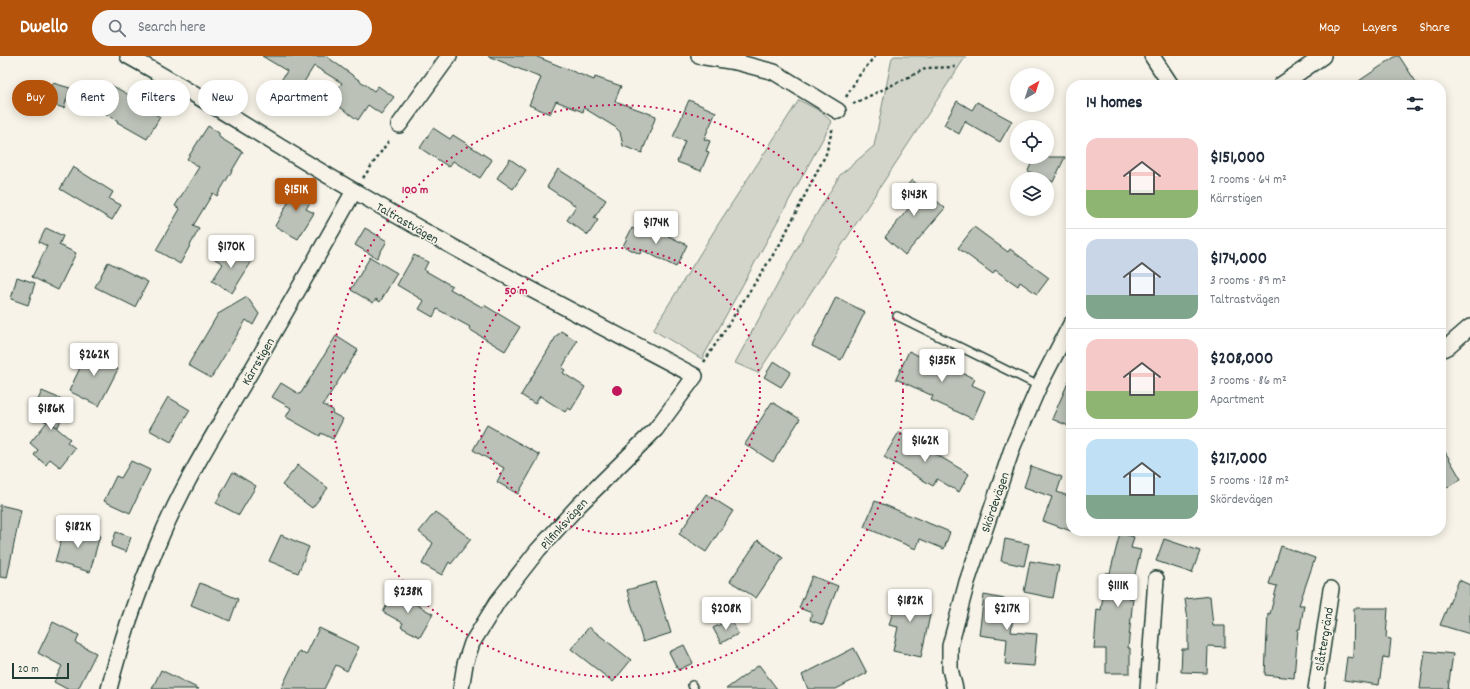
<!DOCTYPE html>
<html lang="en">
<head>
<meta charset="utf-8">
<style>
  body { margin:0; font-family:Dekko,sans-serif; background:#f6f6f7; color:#1f2937; height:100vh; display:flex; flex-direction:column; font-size:15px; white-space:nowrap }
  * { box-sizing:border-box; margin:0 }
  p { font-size:13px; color:#747a83 }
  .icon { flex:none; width:22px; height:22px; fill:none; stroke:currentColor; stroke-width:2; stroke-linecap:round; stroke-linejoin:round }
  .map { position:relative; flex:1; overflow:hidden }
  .details { position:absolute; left:1066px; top:24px; width:380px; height:456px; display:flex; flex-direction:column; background:#fff; border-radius:16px; box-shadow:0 2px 10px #0003 }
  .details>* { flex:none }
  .top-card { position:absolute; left:12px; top:24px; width:380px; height:36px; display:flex; gap:8px }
  .needle { width:26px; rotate:39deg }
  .fabs { position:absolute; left:1010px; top:12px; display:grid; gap:8px }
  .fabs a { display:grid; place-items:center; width:44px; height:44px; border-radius:50%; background:#fff; box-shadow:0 2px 10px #0003; font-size:20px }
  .scale { position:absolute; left:12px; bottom:10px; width:57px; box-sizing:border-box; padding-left:4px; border:2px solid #1f3d34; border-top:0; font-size:11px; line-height:14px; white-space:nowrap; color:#1f3d34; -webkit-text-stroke:3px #f7f3e8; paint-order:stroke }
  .price { position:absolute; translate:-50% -34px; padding:0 9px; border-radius:4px; background:#fff; color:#222; font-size:13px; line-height:26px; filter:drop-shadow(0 1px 2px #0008) }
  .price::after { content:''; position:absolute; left:50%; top:24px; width:12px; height:9px; margin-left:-6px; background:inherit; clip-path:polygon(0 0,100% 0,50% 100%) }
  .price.selected { background:#b45309; color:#fff }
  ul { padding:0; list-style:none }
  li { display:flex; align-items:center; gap:12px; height:100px; padding:0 20px }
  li+li { border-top:1px solid #e0e1e3 }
  li span { display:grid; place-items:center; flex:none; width:112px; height:80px; border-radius:12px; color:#555 }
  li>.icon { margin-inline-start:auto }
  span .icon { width:48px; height:48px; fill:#fffc; stroke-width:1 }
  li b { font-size:17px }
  h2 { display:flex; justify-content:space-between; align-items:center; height:48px; padding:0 20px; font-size:17px }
  .tag { padding:0 14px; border-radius:18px; background:#fff; box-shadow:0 2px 10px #0003; font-size:14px; line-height:36px }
  .tag.selected { background:#b45309; color:#fff }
  header { display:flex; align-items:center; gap:24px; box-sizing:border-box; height:56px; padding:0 20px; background:#b45309; color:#fff }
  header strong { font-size:19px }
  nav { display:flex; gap:22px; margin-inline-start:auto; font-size:14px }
  .search { width:280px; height:36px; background:#f6f6f7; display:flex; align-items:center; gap:10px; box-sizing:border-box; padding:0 14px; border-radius:22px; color:#747a83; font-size:15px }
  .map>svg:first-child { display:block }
</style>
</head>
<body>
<header>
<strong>Dwello</strong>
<div class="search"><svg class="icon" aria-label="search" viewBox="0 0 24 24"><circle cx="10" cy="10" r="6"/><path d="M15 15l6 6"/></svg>Search here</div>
<nav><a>Map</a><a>Layers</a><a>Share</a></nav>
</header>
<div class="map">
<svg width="1470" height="633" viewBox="0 0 1470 633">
  <rect width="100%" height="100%" fill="#f7f3e8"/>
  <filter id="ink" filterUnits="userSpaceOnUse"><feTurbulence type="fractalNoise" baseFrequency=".025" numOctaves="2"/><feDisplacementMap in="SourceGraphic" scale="8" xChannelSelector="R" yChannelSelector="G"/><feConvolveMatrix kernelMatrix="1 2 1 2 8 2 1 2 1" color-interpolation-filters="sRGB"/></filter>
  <g filter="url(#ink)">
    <!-- green -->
    <g fill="#d3d5ca" stroke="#79897f">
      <path d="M894,0h72l-208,317 -23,-10 72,-133 33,-55 34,-29 18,-88z"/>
      <path d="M799,44l21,11 12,11 -130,237 -49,-29 66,-107z"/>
    </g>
    <!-- building -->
    <g fill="#bbc1b6" stroke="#1f3d34">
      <path d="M262,0h64l48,35 4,-5 16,11 -13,17 -13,-9 -10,15 -28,-20 12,-17 -28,-17 -30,48 -17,-11 20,-32z"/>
      <path d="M488,0h47l59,24 1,-3 26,9 -6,15 41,15 -14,37 -19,-7 -3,-14 -5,-5 -31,-19 -1,4 -27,-11 -6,13 -21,-9 12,-27z"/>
      <path d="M1396,0h3l19,29h-65z"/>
      <path d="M53,27l17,5 -6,20 -17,-5z"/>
      <path d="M111,29l27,15 -2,3 24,14 -13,22 -30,-17 1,-1 -20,-12z"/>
      <path d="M689,44l27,12 -12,27 6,2 -4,10 3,1 -8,19 -24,-9 8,-21 -12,-4z"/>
      <path d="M957,45l15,9 5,-8 35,19 -12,21 -35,-20 1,-2 -7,14 -15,-9z"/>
      <path d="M208,70l11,7v4l24,15 -26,44 -4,-3 -20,33 6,3 -19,35 -24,-14 24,-41 -5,-3 24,-39 -12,-8z"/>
      <path d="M433,72l17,11 3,-4 39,25 -12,18 -27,-17 -4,6 -29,-19z"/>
      <path d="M1034,101h31l-12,25 -25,-11z"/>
      <path d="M510,103l16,11 -13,19 -16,-11z"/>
      <path d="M73,111l40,25 -4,7 12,6 -9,15 -52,-31z"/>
      <path d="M558,113l48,31 -12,18 4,2 -10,15 -21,-15 9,-14 -29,-19z"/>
      <path d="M912,124l33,28 -40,47 -20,-18 24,-29 -12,-11z"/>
      <path d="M292,127l22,13 -8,13 8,4 -16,26 -23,-13 14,-25 -6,-3z"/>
      <path d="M650,171l37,18 -11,22 -34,-17 -2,4 -17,-8 9,-18 14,7z"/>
      <path d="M974,171l34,25 2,-3 39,29 -12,16 -17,-12 -2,4 -23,-16 -2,4 -35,-26z"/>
      <path d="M46,172l17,8 -4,9 17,8 -18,37 -26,-13 15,-31 -8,-4z"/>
      <path d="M365,172l22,13 -10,17 -22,-13z"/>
      <path d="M224,189l28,16 -20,32 -20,-12 11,-17 -8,-5z"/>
      <path d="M414,199l14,7 -4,8 28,16 -2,3 32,18 2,-2 36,22 -15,24 -36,-22 1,-2 -33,-18 -4,8 -14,-8 5,-8 -27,-16z"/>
      <path d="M370,201l27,16 -17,29 -4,-3 -3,4 -22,-13z"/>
      <path d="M108,206l40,20 -13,25 -40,-20z"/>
      <path d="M17,221l18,6 -7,22 -17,-6z"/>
      <path d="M247,241l12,17 -6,11 -7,-5 -35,58 -23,-13 30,-51z"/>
      <path d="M836,241l29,15 -24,48 -29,-14z"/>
      <path d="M561,275l16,10 -15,27 3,2 -2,3 22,14 -14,23 -3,-2 -3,4 -25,-16 -5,8 -14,-9 36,-60h1z"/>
      <path d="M336,280l22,14 -35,55 10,5 -1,3 11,6 -10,20 -12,-6 -1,3 -34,-19 5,-9 -19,-11 9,-14 18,11 2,-1z"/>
      <path d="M90,291l26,13 -3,6 5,3 -19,37 -30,-15z"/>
      <path d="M909,295l12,6 3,-6 15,6 -2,4 38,18 -3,6 13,6 -12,28 -42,-19 2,-4 -37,-17z"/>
      <path d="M774,305l17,11 -10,15 -17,-10z"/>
      <path d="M1071,320v51l-19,-8z"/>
      <path d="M42,335l26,11 -10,25 -5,-2 17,14 -3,3 8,6 -15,19 -10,-8 -4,6 -12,-10 4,-5 -8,-7 17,-21 -16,-7z"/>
      <path d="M168,341l22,13 -19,32 -22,-12z"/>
      <path d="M772,346l28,17 -27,43 -28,-18z"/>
      <path d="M487,369l53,30 -22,39 -21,-12 7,-14 -31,-18z"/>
      <path d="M899,376l70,42 -10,18 -22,-13 -4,7 -49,-29z"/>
      <path d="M1441,389l20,34 -20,12z"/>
      <path d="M131,405l19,9 -20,43 -26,-12 12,-25 5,2z"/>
      <path d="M298,409l30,23 -16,20 -30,-23z"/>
      <path d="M1031,410l31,11 -5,15 14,5v34l-28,-10 9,-24 -28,-10z"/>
      <path d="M233,416l23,14 -17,29 -23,-12z"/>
      <path d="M706,438l27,17 -27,41 -27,-18z"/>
      <path d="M875,445l75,31 -6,17 -24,-10 -4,10 -52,-22z"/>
      <path d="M0,449l21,5 -14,68 -7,-1z"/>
      <path d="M435,456l36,27 -20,25 -2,-2 -7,13 -20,-11 11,-21 -14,-11z"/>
      <path d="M68,471l32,8 -10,37 -35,-10 7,-26 4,1z"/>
      <path d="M116,476l15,5 -5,15 -15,-6z"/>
      <path d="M1120,477l14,4 -3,11 10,2 -12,48h4l-5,50h2v25h-24v-24h-12l3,-40 4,1 5,-37h4z"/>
      <path d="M281,479l28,12 -11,26 -29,-12z"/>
      <path d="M1005,483l24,5 -5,22 -23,-5z"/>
      <path d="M1164,483l36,12 -8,22 -36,-12z"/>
      <path d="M758,484l25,18 -27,40 -26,-17z"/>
      <path d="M1281,490l34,12 -16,47h5l-4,24h-2l-4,49 -29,-3 3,-62 2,1 7,-28 -8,-2z"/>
      <path d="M1030,505l29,5 -6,32 -29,-6z"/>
      <path d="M812,520l26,10 -15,39 -13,-5 2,-7 -13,-5z"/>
      <path d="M1459,524l11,5v49l-30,-9z"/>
      <path d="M655,526l16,51 -28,9 -16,-52z"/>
      <path d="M200,527l38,16 -8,22 -39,-16z"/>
      <path d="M899,534l29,8 -4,16 6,1 -9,42 -28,-6 5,-24 -9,-2z"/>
      <path d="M394,536l39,22 -13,23 -19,-10 2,-4 -20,-11z"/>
      <path d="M984,539l31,6 -4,31 26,2 -3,32 -29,-2 2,-25 -28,-4z"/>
      <path d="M1210,540l3,30h12v21l-17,-1 -1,27 -26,-1 1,-23h6v-28l-3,-22z"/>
      <path d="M1354,552h34l-2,30 5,1 -2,19 -6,-1 -4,28 -35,-5 3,-23 6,1z"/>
      <path d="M731,563l7,15 -17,9 -8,-15z"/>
      <path d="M53,566l26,13 -3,8 20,10 -18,36h-11l-13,-7 8,-16 -24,-13z"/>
      <path d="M589,571l42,33 -18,22 -42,-33z"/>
      <path d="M319,572l40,19 -12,24 -11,-6 -12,24h-43l18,-38 7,4z"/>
      <path d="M684,589l9,18 -15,7 -9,-18z"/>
      <path d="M854,592l13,25 -31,16h-28l-6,-14z"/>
      <path d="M1425,595l28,3 -5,35h-28z"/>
      <path d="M759,609l18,24h-51z"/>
      <path d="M161,614l38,19h-47z"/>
    </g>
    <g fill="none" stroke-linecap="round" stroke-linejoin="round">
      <defs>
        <g id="lane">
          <path d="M897,260l142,70"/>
          <path d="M692,629l2,4"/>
        </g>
        <g id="street">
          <path d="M128,0c78,43 151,92 228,136 111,65 226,124 339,184l-39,53 -78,77 -40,44 -40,51 -26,42 -7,21 -4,25"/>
          <path d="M699,0l37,6 38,10 64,39"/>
          <path d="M1152,0l19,29"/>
          <path d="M1281,29l42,-29"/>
          <path d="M399,69l50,-69"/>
          <path d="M1441,294l6,-3 23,-20"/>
          <path d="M109,633c12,-48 29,-97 48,-143 25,-61 60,-117 93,-173 35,-60 70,-121 104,-182"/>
          <path d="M955,633l-5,-20v-23l17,-64 46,-136 26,-60 32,-62"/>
          <path d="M1148,633l8,-110"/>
          <path d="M1316,633l15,-100"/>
        </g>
      </defs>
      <!-- lane casing -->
      <use href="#lane" stroke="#1f3d34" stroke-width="10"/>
      <!-- street casing -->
      <use href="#street" stroke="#1f3d34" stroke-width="18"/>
      <!-- path -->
      <g stroke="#1f3d34" stroke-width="2.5" stroke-dasharray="3 3" stroke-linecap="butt">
        <path d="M846,41l12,-20 17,-21"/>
        <path d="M853,48l74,-36 29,-1"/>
        <path d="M363,122l27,-39"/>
        <path d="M704,306l76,-118 46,-90 7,-27"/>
      </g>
      <!-- lane -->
      <use href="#lane" stroke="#f7f3e8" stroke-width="7"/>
      <!-- street -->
      <use href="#street" stroke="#f7f3e8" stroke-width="15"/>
    </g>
  </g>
  <!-- distance rings -->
  <g fill="none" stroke="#c2185b" stroke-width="2" stroke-dasharray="2 4">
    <circle cx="617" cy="335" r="143"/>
    <circle cx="617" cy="335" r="286"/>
  </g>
  <g text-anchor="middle" stroke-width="3" stroke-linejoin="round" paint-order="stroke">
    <!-- street labels -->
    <g font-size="13" fill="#1f3d34" stroke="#f7f3e8">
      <text transform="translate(408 166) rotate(30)" y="5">Taltrastvägen</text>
      <text transform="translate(257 305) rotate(-60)" y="5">Kärrstigen</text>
      <text transform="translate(994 446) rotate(-71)" y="5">Skördevägen</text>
      <text transform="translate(563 467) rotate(-48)" y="5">Pilfinksvägen</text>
      <text transform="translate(1323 583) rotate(-81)" y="5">Slåttergränd</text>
    </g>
  </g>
  <circle cx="617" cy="335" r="6" fill="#c2185b" stroke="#f7f3e8" stroke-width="2"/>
  <g font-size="12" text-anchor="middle" font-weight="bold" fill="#c2185b" stroke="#f7f3e8" stroke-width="3" stroke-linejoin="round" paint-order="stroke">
    <text x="415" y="137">100 m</text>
    <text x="516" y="238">50 m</text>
  </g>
</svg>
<div class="fabs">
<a><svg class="needle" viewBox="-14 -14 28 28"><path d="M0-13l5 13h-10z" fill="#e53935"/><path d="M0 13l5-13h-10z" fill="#747a83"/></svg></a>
<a><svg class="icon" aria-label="locate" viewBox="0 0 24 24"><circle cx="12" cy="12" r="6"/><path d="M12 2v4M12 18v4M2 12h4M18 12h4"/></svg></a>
<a><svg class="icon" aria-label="layers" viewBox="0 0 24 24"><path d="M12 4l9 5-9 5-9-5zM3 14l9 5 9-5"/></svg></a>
</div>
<div class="scale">20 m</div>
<b class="price selected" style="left:296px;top:156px">$151K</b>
<b class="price" style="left:914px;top:161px">$143K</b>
<b class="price" style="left:656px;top:189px">$174K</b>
<b class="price" style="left:231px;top:213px">$170K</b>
<b class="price" style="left:94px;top:321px">$262K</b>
<b class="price" style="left:942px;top:327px">$135K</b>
<b class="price" style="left:51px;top:375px">$186K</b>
<b class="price" style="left:925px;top:407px">$162K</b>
<b class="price" style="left:78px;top:493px">$182K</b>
<b class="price" style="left:1118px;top:552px">$111K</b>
<b class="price" style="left:408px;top:558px">$238K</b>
<b class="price" style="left:910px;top:567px">$182K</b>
<b class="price" style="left:726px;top:575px">$208K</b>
<b class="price" style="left:1007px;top:575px">$217K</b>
<div class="top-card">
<a class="tag selected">Buy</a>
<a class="tag">Rent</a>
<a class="tag">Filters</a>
<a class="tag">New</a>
<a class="tag">Apartment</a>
</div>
<section class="details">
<h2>14 homes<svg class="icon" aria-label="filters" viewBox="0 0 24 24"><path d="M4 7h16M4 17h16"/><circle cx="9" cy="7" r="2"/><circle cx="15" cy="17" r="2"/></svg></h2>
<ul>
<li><span style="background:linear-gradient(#f6c9c9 65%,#8fb573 0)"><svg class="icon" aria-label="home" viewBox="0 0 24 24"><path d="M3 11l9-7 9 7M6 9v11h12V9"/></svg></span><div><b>$151,000</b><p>2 rooms · 64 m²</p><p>Kärrstigen</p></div></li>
<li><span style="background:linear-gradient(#c9d6e8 70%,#7fa58c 0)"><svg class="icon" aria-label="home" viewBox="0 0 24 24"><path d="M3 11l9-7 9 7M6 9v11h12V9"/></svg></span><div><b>$174,000</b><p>3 rooms · 89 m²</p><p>Taltrastvägen</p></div></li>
<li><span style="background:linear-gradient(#f6c9c9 65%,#8fb573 0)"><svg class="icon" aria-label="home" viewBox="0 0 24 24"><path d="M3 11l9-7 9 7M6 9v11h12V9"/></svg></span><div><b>$208,000</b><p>3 rooms · 86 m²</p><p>Apartment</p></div></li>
<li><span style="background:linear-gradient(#bfe0f5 70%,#7fa58c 0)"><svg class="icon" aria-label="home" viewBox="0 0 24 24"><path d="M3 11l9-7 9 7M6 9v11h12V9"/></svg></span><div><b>$217,000</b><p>5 rooms · 128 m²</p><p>Skördevägen</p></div></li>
</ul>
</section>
</div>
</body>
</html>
